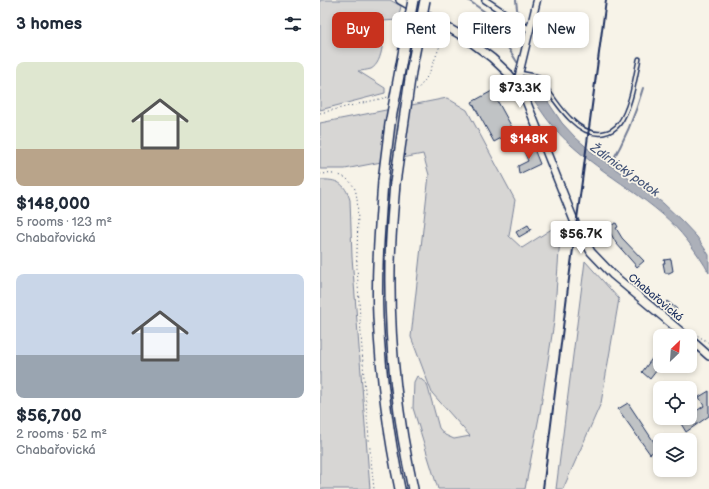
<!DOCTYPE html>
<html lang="en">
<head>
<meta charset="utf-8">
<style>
  body { margin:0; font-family:"Balsamiq Sans",sans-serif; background:#f2f2f3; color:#1f2937; height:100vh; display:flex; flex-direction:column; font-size:15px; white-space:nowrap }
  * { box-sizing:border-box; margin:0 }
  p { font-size:13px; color:#747a83 }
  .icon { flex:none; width:22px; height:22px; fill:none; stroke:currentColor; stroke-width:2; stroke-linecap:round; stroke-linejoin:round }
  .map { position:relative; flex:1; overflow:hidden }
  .sheet { display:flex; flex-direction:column; background:#fff; width:320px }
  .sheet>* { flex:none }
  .top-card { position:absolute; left:12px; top:12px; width:317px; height:36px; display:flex; gap:8px }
  .needle { width:26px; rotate:25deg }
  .fabs { position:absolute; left:333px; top:329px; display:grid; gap:8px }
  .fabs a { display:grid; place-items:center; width:44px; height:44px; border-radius:8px; background:#fff; box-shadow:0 2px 6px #0003; font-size:20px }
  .price { position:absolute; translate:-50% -34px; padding:0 9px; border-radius:4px; background:#fff; color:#222; font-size:13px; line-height:26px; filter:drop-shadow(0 1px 2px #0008) }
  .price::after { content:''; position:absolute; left:50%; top:24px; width:12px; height:9px; margin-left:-6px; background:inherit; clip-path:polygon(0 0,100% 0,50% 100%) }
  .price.current { background:#c8321e; color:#fff }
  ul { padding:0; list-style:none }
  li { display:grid; align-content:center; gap:8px; height:212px; padding:0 16px }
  li span { display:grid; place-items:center; height:124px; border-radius:8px; color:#555 }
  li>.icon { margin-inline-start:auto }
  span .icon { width:72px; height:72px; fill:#fffc; stroke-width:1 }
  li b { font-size:17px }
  h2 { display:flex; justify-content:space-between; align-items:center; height:48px; padding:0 16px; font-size:17px }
  .tag { padding:0 14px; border-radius:8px; background:#fff; box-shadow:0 2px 6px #0003; font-size:14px; line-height:36px }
  .tag.current { background:#c8321e; color:#fff }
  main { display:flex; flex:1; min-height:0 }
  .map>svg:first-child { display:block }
</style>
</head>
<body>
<main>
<section class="sheet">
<h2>3 homes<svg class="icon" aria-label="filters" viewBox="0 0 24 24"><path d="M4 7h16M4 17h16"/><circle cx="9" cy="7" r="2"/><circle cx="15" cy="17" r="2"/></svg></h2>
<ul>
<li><span style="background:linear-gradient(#dfe7d0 70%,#b9a48a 0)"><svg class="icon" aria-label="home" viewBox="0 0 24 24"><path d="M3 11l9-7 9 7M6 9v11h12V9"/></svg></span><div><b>$148,000</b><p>5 rooms · 123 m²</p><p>Chabařovická</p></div></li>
<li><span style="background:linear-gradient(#c9d6e8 65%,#9aa5b1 0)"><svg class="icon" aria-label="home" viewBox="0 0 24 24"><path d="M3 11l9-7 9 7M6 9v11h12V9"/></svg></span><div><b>$56,700</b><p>2 rooms · 52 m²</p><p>Chabařovická</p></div></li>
</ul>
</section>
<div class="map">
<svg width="389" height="489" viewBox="0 0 389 489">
  <rect width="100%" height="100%" fill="#f7f3e8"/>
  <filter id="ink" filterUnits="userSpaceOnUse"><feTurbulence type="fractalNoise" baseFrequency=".025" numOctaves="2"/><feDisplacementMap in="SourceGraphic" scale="8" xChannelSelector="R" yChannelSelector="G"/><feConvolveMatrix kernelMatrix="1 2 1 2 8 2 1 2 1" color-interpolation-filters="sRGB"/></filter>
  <g filter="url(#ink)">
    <!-- green -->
    <g fill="#d7d6d4" stroke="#798299">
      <path d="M0,0h70l11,6 -3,14 -16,1c2,13 2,41 -11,48 -4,1 -9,2 -13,2l27,17v5l-65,17z"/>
      <path d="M127,98l20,12 48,90 -6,36 13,12 39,-25 -7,99 -14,90 -15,77h-87l-25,-81 1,-26 3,-6 10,8 12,44 6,7 9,4 16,-3 -38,-43 -21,-56 18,-162 -6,-21 -78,15h-25v-46z"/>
      <path d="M0,180c17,-1 25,3 30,20l2,57 18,232h-50z"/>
      <path d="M265,261l34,38 -18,104 -38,86h-7z"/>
    </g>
    <!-- water -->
    <path fill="#acb0b9" stroke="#727c95" d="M214,88l6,2 22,33 13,14 18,16 70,50 19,18 15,16 12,18v18c-10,-19 -31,-46 -47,-59 -41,-35 -92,-58 -122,-105 -5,-8 -10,-12 -6,-21z"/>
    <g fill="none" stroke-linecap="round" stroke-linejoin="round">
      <!-- stream -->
      <g stroke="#727c95" stroke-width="2">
        <path d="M148,0l27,19 4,14 18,29"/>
        <path d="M196,0l3,27"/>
        <path d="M290,165c15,-25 25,-49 33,-77"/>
      </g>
    </g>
    <!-- building -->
    <g fill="#c0c3c5" stroke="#1b2f5e">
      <path d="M172,91l22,40 -20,11 -22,-40z"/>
      <path d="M212,144l8,20 -21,10 -1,-8 10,-5 -5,-12z"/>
      <path d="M296,223l2,4 -2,1 6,10 22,23 -7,6 -21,-24 -9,-16z"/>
      <path d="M208,225l3,5 -12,7 -3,-5z"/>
      <path d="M351,259l2,12 -4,2h-4l-2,-10h2l-1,-3z"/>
      <path d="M347,301l10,8 -6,8 -10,-9z"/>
      <path d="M340,348v18l-10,13 -8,-7z"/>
      <path d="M389,391v25l-23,16 -6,-10 6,-4h4v-3l14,-9 -5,-9z"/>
      <path d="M308,403l30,45 -8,6 -32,-45z"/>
    </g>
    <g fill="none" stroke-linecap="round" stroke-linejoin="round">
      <defs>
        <path id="service" d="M200,73l16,3 5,4c13,19 36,59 63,53 6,-1 11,-4 15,-9 12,-16 16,-46 20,-65"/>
        <path id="minor" d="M165,0l45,30"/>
        <path id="tertiary" d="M197,83l20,-83"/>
        <g id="secondary">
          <path d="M80,0l64,37 28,21 17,16 14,19 52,130 16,29 22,23 73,61"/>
          <path d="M370,339l19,17"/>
        </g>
        <g id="motorway">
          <path d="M63,181c-3,45 -7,91 -5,136 3,58 10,116 22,172"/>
          <path d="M75,183c-2,28 -5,57 -5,85 -1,74 7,149 23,221"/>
        </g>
      </defs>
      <!-- service casing -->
      <use href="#service" stroke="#1b2f5e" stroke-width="5.5"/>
      <!-- minor casing -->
      <use href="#minor" stroke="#1b2f5e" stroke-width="8"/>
      <!-- tertiary casing -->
      <use href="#tertiary" stroke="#1b2f5e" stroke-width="9"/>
      <!-- secondary casing -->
      <use href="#secondary" stroke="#1b2f5e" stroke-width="10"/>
      <!-- motorway casing -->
      <use href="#motorway" stroke="#1b2f5e" stroke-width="12"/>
      <!-- path -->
      <g stroke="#1b2f5e" stroke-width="1" stroke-dasharray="1 3" stroke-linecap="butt">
        <path d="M96,90c17,-14 19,-38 30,-57"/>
        <path d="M0,113l68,-16"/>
        <path d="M0,174c14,-1 26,0 34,13 7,13 2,61 3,79 4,74 9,149 17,223"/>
        <path d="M371,331l18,12"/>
      </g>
      <!-- service -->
      <use href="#service" stroke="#f7f3e8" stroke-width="2.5"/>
      <!-- minor -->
      <use href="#minor" stroke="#f7f3e8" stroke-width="5"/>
      <!-- tertiary -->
      <use href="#tertiary" stroke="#f7f3e8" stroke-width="6"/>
      <!-- secondary -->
      <use href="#secondary" stroke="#f7f3e8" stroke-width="7"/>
      <!-- motorway -->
      <use href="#motorway" stroke="#f7f3e8" stroke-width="9"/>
      <!-- rail -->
      <path stroke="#1b2f5e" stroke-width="2" d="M223,489l26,-210 37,-279"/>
      <defs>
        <g id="motorway-bridge">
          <path d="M63,181l7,-57 23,-124"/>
          <path d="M75,183l16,-111 14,-72"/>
        </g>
      </defs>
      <!-- motorway-bridge casing -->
      <use href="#motorway-bridge" stroke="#1b2f5e" stroke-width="12" stroke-linecap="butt"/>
      <!-- motorway-bridge -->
      <use href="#motorway-bridge" stroke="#f7f3e8" stroke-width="9"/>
    </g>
  </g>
  <g text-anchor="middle" stroke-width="3.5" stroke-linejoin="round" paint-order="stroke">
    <!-- street labels -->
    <g font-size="11" fill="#1b2f5e" stroke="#f7f3e8">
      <text transform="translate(336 297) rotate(40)" y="4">Chabařovická</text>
    </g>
    <!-- water labels -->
    <g font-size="12" font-style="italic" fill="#465679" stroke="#f7f3e8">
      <text transform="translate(305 170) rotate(36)" y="4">Ždírnický potok</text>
    </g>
  </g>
</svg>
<div class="fabs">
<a><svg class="needle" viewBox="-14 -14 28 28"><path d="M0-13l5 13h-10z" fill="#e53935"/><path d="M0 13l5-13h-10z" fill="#747a83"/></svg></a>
<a><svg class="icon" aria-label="locate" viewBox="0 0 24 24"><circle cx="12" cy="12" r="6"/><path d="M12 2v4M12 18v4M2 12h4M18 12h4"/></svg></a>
<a><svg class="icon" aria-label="layers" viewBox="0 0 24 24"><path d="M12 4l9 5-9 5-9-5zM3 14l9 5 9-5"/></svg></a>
</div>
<b class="price" style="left:200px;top:109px">$73.3K</b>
<b class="price current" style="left:209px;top:160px">$148K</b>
<b class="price" style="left:261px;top:255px">$56.7K</b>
<div class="top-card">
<a class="tag current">Buy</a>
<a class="tag">Rent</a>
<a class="tag">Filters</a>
<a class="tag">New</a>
</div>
</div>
</main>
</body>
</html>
